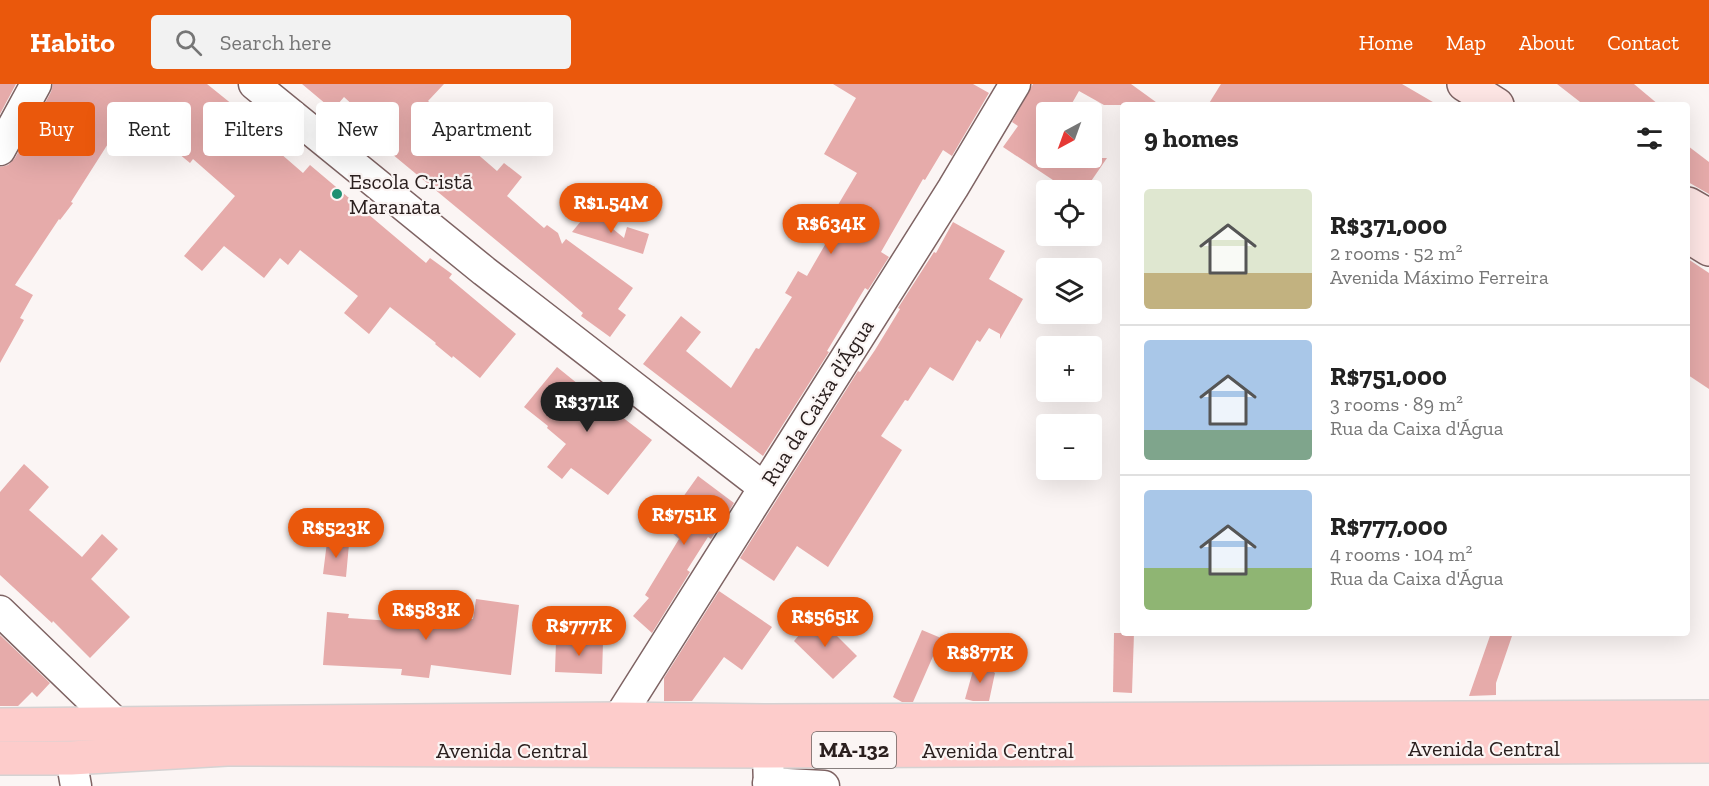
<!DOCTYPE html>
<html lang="en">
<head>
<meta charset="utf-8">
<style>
  body { margin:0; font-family:"Zilla Slab",serif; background:#f2f2f2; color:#222; height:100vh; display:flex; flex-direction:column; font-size:22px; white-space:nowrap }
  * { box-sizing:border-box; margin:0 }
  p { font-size:20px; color:#767676 }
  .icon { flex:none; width:33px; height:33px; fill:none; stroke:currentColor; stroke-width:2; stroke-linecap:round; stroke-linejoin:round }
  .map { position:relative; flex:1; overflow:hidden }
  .side { position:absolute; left:1120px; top:18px; width:570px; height:534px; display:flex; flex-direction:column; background:#fff; border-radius:6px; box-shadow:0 6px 24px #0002 }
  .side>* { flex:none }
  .banner { position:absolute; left:18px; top:18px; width:570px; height:54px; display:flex; gap:12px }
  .needle { width:39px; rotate:221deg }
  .controls { position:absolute; left:1036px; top:18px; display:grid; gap:12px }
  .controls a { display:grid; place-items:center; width:66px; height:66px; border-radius:6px; background:#fff; box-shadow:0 6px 24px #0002; font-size:30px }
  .price { position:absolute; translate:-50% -51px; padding:0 14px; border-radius:21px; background:#ea580c; color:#fff; font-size:20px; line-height:39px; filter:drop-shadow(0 2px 3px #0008) }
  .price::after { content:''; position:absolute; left:50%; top:36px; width:18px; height:14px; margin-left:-9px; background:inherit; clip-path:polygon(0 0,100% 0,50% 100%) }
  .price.active { background:#222; color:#fff }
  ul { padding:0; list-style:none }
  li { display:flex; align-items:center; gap:18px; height:150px; padding:0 24px }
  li+li { border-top:2px solid #e0e0e0 }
  li span { display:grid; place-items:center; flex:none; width:168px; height:120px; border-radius:6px; color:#555 }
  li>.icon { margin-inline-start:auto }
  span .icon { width:72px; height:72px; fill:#fffc; stroke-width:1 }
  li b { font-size:26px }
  h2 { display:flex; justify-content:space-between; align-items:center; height:72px; padding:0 24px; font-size:26px }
  .chip { padding:0 21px; border-radius:6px; background:#fff; box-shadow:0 6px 24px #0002; font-size:21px; line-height:54px }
  .chip.active { background:#ea580c; color:#fff }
  header { display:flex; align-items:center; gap:36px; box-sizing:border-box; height:84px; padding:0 30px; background:#ea580c; color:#fff }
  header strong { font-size:28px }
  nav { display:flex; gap:33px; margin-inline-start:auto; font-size:21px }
  .search { width:420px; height:54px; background:#f2f2f2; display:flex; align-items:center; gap:15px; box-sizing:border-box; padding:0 21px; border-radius:6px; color:#767676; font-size:22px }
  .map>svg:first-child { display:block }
</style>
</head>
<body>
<header>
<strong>Habito</strong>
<div class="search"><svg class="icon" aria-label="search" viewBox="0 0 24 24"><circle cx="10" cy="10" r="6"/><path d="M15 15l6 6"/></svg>Search here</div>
<nav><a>Home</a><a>Map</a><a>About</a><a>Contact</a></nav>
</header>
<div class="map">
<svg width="1709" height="702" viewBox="0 0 1709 702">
  <rect width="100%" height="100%" fill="#fbf5f4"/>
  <!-- building -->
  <g fill="#e6abaa">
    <path d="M0,0h16l-16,30z"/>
    <path d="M53,0h154l31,25 3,-4 31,27 -7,8 38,33 7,-8 116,98 4,-5 22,16 -3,4 67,56 -36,44 -27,-22 -1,2 -17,-14 1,-1 -46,-36 -21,27 -25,-21 14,-17 -58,-46 -12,15 -8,-7 -16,20 -40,-32 -22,25 -18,-15 51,-60 -42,-37 -3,4 -47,-39 -4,5 -14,-12 -54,85 2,1 -13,17 -1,-1 -44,66 18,10 -13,23 4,2 -24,43v-196l8,-2 7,-7 36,-66z"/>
    <path d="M302,0h142l-16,17 21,18 -5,6 53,46 7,-8 18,14 -15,19 37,32 3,-3 11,8 4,11 4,-5 67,49 -15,21 8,6 -16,22 -29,-21 2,-3 -21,-18 -176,-146 -16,-14 7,-8 -33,-30 -11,13z"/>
    <path d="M833,0h140l16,9 -37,63 -9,-6 -18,30 -2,-1 -42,73 8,5 -21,33 -3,-2 -38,63 2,1 -66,104 -120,-92 38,-48 20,16 -15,19 45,37 25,-40 3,1 33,-52 -7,-4 13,-22 9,5 30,-52 -8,-4 28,-47 -33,-19 32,-56z"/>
    <path d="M1033,0h98l29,21h-56l-25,-14 -12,21h-20v46h60l-22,32h-17l-65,-43 15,-21 -6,-4z"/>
    <path d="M1221,0h181l36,21h-230z"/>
    <path d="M1557,0h77l25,21h-75z"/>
    <path d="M1688,62l21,16v32l-21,-12z"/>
    <path d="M590,126l34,28 3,-11 22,7 -6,20 -71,-22z"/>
    <path d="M953,138l52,29 -16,28 34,20 -23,40v-5l-11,-6 -9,14 -3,-2 -24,41 -23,-14 -22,34 -3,-1 -24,36 21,14 -74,117 -31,-21 -23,35 -34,-23 118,-187 2,1 15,-22 25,-41 -2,-1 36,-56 2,1z"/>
    <path d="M1688,175l21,14v116l-21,-14z"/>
    <path d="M557,283l42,34 1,-1 52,40 -44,55 -37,-27 -9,11 -15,-12 19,-23 -19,-16 1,-2 -24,-19z"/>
    <path d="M24,380l25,23 -20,23 53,47 20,-23 16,15 -27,30 39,38 -40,41 -37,-37 -1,2 -52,-48v-83z"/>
    <path d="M698,392l36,27 -23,36 -3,-2 -21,33 3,2 -38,61 -19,-17 16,-18 -4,-3 34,-56 -16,-14z"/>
    <path d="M327,458l22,2 -3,33 -23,-3z"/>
    <path d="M719,507l53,36 -30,43 -18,-13 -32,44h-28v-23z"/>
    <path d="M476,515l43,6 -8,70 -80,-10 -2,13 -28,-3 1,-6 -79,-4 4,-53 22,2 -1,4 59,4 1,-9 65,6z"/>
    <path d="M816,531l41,41 -24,23 -39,-38z"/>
    <path d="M922,546l19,8 -28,64h-11l-9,-5z"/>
    <path d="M1114,549h20l-2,60 -19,-1z"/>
    <path d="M1491,549h22l-17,50v12l-27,1z"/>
    <path d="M0,551l50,48 -13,14 -5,-5 -14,14h-18z"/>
    <path d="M556,556l47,3 -1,31 -47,-2z"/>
    <path d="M976,576l19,13 -6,28h-16l-8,-2z"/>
  </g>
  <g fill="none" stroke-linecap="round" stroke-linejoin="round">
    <defs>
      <g id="street">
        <path d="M254,0l230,187 279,216"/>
        <path d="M0,66l36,-66"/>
        <path d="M0,527l116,112"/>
        <path d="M618,635l335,-531 62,-104"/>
        <path d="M767,642l2,60"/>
        <path d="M71,674l5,28"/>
        <path d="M768,699l56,3"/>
      </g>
      <g id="secondary">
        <path d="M1464,0l33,21"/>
        <path d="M1688,120l21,12"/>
        <path d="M1688,152l21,13"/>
      </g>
      <g id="primary">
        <path d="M0,641l618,-6 149,2 942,-4"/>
        <path d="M0,674h71l156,-9 540,2 942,-5"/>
      </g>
    </defs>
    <!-- street casing -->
    <use href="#street" stroke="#7e6363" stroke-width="33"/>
    <!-- secondary casing -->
    <use href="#secondary" stroke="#7e6363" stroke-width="36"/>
    <!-- primary casing -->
    <use href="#primary" stroke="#d5d2d2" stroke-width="36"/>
    <!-- street -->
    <use href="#street" stroke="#fff" stroke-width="30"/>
    <!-- secondary -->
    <use href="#secondary" stroke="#fee6e5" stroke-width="33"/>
    <!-- primary -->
    <use href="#primary" stroke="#fdcccb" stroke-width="33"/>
  </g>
  <!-- markers -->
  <circle fill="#1e9072" stroke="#fbf5f4" stroke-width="2" cx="337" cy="110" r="6"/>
  <g text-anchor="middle" stroke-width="4.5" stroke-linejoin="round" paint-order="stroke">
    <!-- shield labels -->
    <rect fill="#fbf5f4" stroke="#69605f" stroke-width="1.5" x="812" y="648" width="84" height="36" rx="4.5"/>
    <g font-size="21" font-weight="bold" fill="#2b201f">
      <text x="854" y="673">MA-132</text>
    </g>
    <!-- poi labels -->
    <g font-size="22" fill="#2b201f" stroke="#fbf5f4" text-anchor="start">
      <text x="349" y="105">Escola Cristã<tspan x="349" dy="25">Maranata</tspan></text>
    </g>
    <!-- street labels -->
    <g font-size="22" fill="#2b201f" stroke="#fbf5f4">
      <text transform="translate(817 318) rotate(-58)" y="8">Rua da Caixa d'Água</text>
      <text x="1484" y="672">Avenida Central</text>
      <text x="512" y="674">Avenida Central</text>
      <text x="998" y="674">Avenida Central</text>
    </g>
  </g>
</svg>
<div class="controls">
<a><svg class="needle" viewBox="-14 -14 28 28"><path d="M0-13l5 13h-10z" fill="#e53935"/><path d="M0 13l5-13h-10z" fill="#767676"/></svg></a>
<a><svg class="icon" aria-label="locate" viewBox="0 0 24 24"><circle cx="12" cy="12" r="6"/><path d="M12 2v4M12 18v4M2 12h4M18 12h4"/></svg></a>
<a><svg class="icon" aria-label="layers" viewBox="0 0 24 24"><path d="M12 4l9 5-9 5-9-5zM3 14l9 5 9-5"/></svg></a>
<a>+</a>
<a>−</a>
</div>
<b class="price" style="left:611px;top:150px">R$1.54M</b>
<b class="price" style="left:831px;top:171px">R$634K</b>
<b class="price active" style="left:587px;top:349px">R$371K</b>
<b class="price" style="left:684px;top:462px">R$751K</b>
<b class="price" style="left:336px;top:475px">R$523K</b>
<b class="price" style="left:426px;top:557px">R$583K</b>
<b class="price" style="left:825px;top:564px">R$565K</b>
<b class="price" style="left:579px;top:573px">R$777K</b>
<b class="price" style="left:980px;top:600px">R$877K</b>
<div class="banner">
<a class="chip active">Buy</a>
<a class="chip">Rent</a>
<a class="chip">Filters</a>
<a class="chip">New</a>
<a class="chip">Apartment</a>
</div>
<section class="side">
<h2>9 homes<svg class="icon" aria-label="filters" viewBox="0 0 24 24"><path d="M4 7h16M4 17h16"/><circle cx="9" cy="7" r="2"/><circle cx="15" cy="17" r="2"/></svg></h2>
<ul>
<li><span style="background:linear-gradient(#dfe7d0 70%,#c2b280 0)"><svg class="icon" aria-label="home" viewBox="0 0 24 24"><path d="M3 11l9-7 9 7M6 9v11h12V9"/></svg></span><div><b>R$371,000</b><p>2 rooms · 52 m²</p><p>Avenida Máximo Ferreira</p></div></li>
<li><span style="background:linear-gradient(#a9c7e8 75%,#7fa58c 0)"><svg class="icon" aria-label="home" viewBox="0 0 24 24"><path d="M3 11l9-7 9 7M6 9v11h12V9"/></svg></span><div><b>R$751,000</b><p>3 rooms · 89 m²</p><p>Rua da Caixa d'Água</p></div></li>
<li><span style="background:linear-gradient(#a9c7e8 65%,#8fb573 0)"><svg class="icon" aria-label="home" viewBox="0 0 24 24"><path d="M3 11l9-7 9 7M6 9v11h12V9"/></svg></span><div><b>R$777,000</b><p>4 rooms · 104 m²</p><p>Rua da Caixa d'Água</p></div></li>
</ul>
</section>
</div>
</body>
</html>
